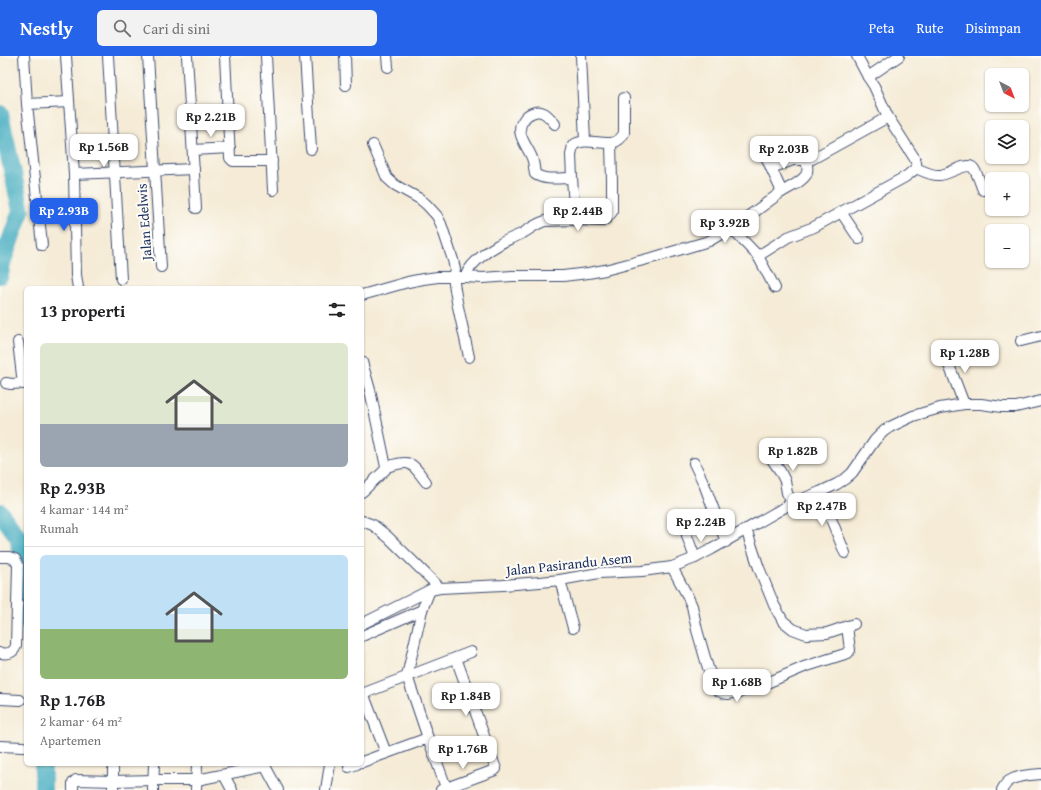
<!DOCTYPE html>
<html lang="id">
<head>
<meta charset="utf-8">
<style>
  body { margin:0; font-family:"Gentium Book Plus",serif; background:#f2f2f2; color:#202124; height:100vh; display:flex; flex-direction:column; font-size:15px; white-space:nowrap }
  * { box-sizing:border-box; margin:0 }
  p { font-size:13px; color:#757577 }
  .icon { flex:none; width:22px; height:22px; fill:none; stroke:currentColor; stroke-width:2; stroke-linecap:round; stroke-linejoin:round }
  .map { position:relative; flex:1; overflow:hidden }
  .drawer { position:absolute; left:24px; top:230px; width:340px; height:480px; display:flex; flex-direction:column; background:#fff; border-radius:6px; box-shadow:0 1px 3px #0004 }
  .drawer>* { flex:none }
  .needle { width:26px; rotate:138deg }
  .controls { position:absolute; left:985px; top:12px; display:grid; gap:8px }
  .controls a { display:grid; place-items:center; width:44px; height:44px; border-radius:6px; background:#fff; box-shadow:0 1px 3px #0004; font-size:20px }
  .price { position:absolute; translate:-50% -34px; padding:0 9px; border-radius:8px; background:#fff; color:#222; font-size:13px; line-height:26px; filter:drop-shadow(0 1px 2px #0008) }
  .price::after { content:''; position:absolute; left:50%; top:24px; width:12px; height:9px; margin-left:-6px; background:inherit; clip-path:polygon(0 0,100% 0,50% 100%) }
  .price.active { background:#2563eb; color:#fff }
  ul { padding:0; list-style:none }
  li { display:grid; align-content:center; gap:8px; height:212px; padding:0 16px }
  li+li { border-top:1px solid #e0e0e0 }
  li span { display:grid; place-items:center; height:124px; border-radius:6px; color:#555 }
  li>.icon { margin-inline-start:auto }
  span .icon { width:72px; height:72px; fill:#fffc; stroke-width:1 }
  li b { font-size:17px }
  h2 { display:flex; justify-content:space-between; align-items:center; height:48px; padding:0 16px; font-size:17px }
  header { display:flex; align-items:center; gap:24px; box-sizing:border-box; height:56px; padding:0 20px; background:#2563eb; color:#fff }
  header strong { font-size:19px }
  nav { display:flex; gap:22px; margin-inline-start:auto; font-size:14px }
  .search { width:280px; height:36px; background:#f2f2f2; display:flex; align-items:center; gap:10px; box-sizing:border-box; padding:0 14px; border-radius:6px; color:#757577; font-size:15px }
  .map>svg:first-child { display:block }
</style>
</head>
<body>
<header>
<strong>Nestly</strong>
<div class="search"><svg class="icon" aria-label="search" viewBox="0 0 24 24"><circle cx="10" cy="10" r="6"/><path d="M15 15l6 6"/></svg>Cari di sini</div>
<nav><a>Peta</a><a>Rute</a><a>Disimpan</a></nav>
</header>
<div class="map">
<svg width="1041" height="734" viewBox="0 0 1041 734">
  <rect width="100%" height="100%" fill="#fdfcf7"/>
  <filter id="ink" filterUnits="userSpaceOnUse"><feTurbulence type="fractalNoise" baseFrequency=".025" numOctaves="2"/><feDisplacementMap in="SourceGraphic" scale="8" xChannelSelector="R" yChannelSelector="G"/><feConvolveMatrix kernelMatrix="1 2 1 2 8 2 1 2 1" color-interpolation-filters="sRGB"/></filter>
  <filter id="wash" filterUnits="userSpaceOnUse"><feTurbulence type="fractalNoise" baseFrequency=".012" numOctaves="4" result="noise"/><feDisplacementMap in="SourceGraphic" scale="16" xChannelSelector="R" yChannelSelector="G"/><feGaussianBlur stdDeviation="0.9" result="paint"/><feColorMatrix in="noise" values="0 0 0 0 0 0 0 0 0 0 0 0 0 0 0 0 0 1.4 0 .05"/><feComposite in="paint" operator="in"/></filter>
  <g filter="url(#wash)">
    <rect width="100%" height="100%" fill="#f5ebd6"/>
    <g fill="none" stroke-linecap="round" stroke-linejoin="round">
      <!-- river -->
      <g stroke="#40abbf" stroke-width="18">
        <path d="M0,58l21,97 -19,52 -2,12"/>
        <path d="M0,456l19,26 5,73 2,10"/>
        <path d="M43,708v26"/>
      </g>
    </g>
  </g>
  <g filter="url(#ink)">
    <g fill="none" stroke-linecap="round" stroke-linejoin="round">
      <defs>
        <g id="minor">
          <path d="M24,0l3,48 42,-2"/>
          <path d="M66,0l8,118 2,101 2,13"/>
          <path d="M108,0l13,223"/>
          <path d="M148,0l13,211"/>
          <path d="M187,0l9,152"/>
          <path d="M225,0l5,102 3,3h39"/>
          <path d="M266,0l7,134"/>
          <path d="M305,0l6,93"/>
          <path d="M345,0l1,29"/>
          <path d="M387,0l1,11"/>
          <path d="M581,0l4,85"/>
          <path d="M857,0l11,21"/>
          <path d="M27,48l15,141"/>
          <path d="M555,68c-6,-7 -12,-16 -23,-11 -3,1 -7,4 -9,8 -9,11 5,26 9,37 2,5 2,11 3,16 10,7 25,4 37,4"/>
          <path d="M611,88l1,36v32l-5,6 -4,3 -28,-1 -3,-42 -1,-23 2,-10c17,-11 41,9 51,-12v-35"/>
          <path d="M373,89l14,33 8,7 25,14 7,6 10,11 4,8 12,36 2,9 -2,8 4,25 12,55"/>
          <path d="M193,94l37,-2"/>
          <path d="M766,101l16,35"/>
          <path d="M771,112l22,-8h13"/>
          <path d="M916,112c7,3 16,8 24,7 9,0 28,-15 34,-6 4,6 6,14 9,21"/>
          <path d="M74,118l120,-5"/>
          <path d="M841,156l18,27"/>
          <path d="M731,172c17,-11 33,-23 49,-35 8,-5 21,-10 26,-18 3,-5 1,-10 0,-15l6,-1 76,-42"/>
          <path d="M758,200l17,32"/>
          <path d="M465,221c5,-13 21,-25 33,-32 8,-5 17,-8 25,-12 7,-4 14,-10 22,-12l30,-1"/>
          <path d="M362,239l46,-13 15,-3 15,-2h27l18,1 29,-2h51l25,-3 17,-3 50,-13 54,-16 22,-13 27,28 30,-19 26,-10 91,-50c8,-6 14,-8 10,-18l-27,-42 -14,-31 -6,-9 31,-21"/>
          <path d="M1021,285l20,-5"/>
          <path d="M18,286l5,42"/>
          <path d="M944,296l20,52"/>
          <path d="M362,306l8,28 16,77 -1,3 -23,22"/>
          <path d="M6,327l5,1 15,-1"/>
          <path d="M768,393l1,6 11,16 5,10 2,12 5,10"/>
          <path d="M694,407l10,21 22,58"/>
          <path d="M386,411c26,-8 25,-5 40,15"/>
          <path d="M820,436l25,61"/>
          <path d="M362,465l11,4 15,12 52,51"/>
          <path d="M746,473l13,39 15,37 9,16 10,8 13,5 21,-1 27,-9"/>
          <path d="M687,480l8,22"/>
          <path d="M0,501h9l6,2 3,6 -2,81c-3,8 -9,8 -16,7"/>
          <path d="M672,511l15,28 5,11 5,24 11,38 9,21 2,2 4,2 5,1 15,-3 24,-8 37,-16 44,-14 2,-3 -3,-24"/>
          <path d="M560,524l13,48"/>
          <path d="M430,534l-8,20 -15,66 21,62 19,52"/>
          <path d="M362,568l68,-34 10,-2 63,-3 37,-3 20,-2 39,-7 43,-2 30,-4 23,-9 17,-9 80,-46 28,-11 17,-8 8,-5 7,-6 23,-33 9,-9 6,-4 23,-11 27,-8 24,-4h17l21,3h14l25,-6"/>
          <path d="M362,580l60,-26"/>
          <path d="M363,637l23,60"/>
          <path d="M362,638l109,-42"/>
          <path d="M0,643l20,1"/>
          <path d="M0,690l23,1"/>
          <path d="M362,706l66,-24"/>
          <path d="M264,708l14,26"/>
          <path d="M349,711l8,-3"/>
          <path d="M224,719l8,15"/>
          <path d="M73,734v-7l3,-3 37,1 41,-1h43l68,-14"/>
          <path d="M113,734v-26"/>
          <path d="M153,734l1,-26"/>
          <path d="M196,734l1,-26"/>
          <path d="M326,734l4,-26"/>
          <path d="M441,734l54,-20 1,-1 -40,-111"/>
          <path d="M1002,734c2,-4 4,-8 9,-10 8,-5 21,-5 30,-6"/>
        </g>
      </defs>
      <!-- minor casing -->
      <use href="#minor" stroke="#3c4b70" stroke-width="12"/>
      <!-- minor -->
      <use href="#minor" stroke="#fff" stroke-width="10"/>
    </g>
  </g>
  <g text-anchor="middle" stroke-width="4" stroke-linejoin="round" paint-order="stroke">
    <!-- street labels -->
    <g font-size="14" fill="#1b2f5e" stroke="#fdfcf7">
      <text transform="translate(144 166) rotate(-94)" y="5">Jalan Edelwis</text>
      <text transform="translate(569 508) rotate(-6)" y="5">Jalan Pasirandu Asem</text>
    </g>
  </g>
</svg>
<div class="controls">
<a><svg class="needle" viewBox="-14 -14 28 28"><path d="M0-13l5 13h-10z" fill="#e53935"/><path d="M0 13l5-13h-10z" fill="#757577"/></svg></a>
<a><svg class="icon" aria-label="layers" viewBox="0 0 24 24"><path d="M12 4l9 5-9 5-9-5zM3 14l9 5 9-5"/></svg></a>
<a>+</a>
<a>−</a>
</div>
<b class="price" style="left:211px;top:82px">Rp 2.21B</b>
<b class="price" style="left:104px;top:112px">Rp 1.56B</b>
<b class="price" style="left:784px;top:114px">Rp 2.03B</b>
<b class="price active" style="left:64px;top:176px">Rp 2.93B</b>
<b class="price" style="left:578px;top:176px">Rp 2.44B</b>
<b class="price" style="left:725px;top:188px">Rp 3.92B</b>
<b class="price" style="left:965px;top:318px">Rp 1.28B</b>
<b class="price" style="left:793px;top:416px">Rp 1.82B</b>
<b class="price" style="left:822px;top:471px">Rp 2.47B</b>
<b class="price" style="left:701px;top:487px">Rp 2.24B</b>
<b class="price" style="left:737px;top:647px">Rp 1.68B</b>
<b class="price" style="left:466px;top:661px">Rp 1.84B</b>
<b class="price" style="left:463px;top:714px">Rp 1.76B</b>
<section class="drawer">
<h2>13 properti<svg class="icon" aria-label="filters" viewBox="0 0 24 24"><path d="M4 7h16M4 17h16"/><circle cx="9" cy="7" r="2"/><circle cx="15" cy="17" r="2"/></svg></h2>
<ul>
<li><span style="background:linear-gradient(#dfe7d0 65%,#9aa5b1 0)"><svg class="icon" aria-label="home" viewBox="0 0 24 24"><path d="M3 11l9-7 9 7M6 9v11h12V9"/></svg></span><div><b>Rp 2.93B</b><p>4 kamar · 144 m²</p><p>Rumah</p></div></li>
<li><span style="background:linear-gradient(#bfe0f5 60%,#8fb573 0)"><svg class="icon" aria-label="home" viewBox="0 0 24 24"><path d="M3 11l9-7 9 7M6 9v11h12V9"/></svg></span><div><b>Rp 1.76B</b><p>2 kamar · 64 m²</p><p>Apartemen</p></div></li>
</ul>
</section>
</div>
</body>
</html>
